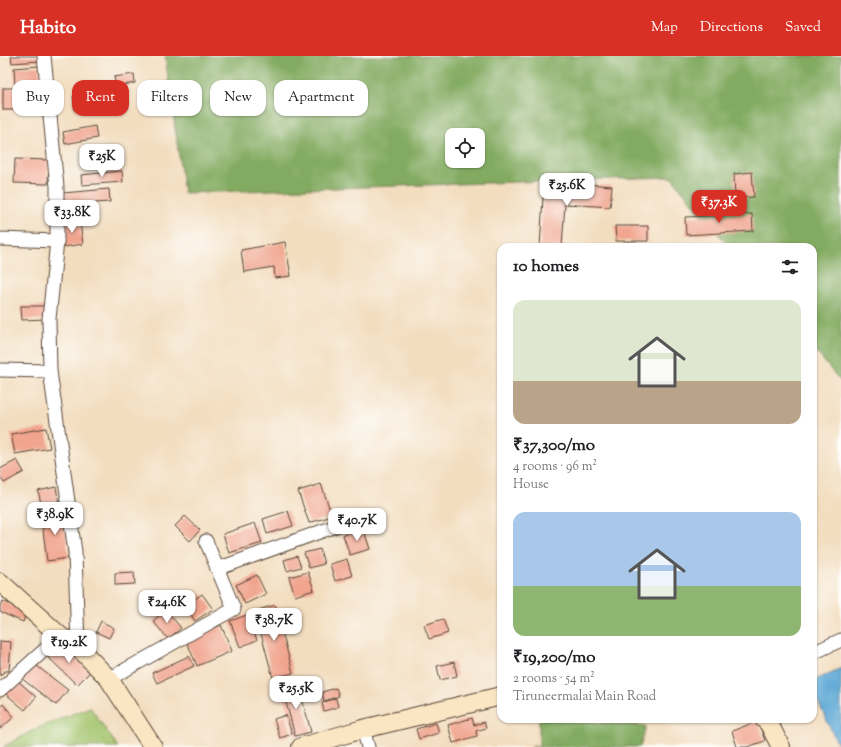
<!DOCTYPE html>
<html lang="en">
<head>
<meta charset="utf-8">
<style>
  body { margin:0; font-family:"Sorts Mill Goudy",serif; background:#f2f2f2; color:#202124; height:100vh; display:flex; flex-direction:column; font-size:15px; white-space:nowrap }
  * { box-sizing:border-box; margin:0 }
  p { font-size:13px; color:#757577 }
  .icon { flex:none; width:22px; height:22px; fill:none; stroke:currentColor; stroke-width:2; stroke-linecap:round; stroke-linejoin:round }
  .map { position:relative; flex:1; overflow:hidden }
  .drawer { position:absolute; left:497px; top:187px; width:320px; height:480px; display:flex; flex-direction:column; background:#fff; border-radius:12px; box-shadow:0 1px 3px #0004 }
  .drawer>* { flex:none }
  .hud { position:absolute; left:12px; top:24px; width:380px; height:36px; display:flex; gap:8px }
  .tools { position:absolute; left:445px; top:72px; display:grid; gap:8px }
  .tools a { display:grid; place-items:center; width:40px; height:40px; border-radius:8px; background:#fff; box-shadow:0 1px 3px #0004; font-size:20px }
  .price { position:absolute; translate:-50% -34px; padding:0 9px; border-radius:8px; background:#fff; color:#222; font-size:13px; line-height:26px; filter:drop-shadow(0 1px 2px #0008) }
  .price::after { content:''; position:absolute; left:50%; top:24px; width:12px; height:9px; margin-left:-6px; background:inherit; clip-path:polygon(0 0,100% 0,50% 100%) }
  .price.active { background:#d93025; color:#fff }
  ul { padding:0; list-style:none }
  li { display:grid; align-content:center; gap:8px; height:212px; padding:0 16px }
  li span { display:grid; place-items:center; height:124px; border-radius:12px; color:#555 }
  li>.icon { margin-inline-start:auto }
  span .icon { width:72px; height:72px; fill:#fffc; stroke-width:1 }
  li b { font-size:17px }
  h2 { display:flex; justify-content:space-between; align-items:center; height:48px; padding:0 16px; font-size:17px }
  .chip { padding:0 14px; border-radius:12px; background:#fff; box-shadow:0 1px 3px #0004; font-size:14px; line-height:36px }
  .chip.active { background:#d93025; color:#fff }
  header { display:flex; align-items:center; gap:24px; box-sizing:border-box; height:56px; padding:0 20px; background:#d93025; color:#fff }
  header strong { font-size:19px }
  nav { display:flex; gap:22px; margin-inline-start:auto; font-size:14px }
  .map>svg:first-child { display:block }
</style>
</head>
<body>
<header>
<strong>Habito</strong>
<nav><a>Map</a><a>Directions</a><a>Saved</a></nav>
</header>
<div class="map">
<svg width="841" height="691" viewBox="0 0 841 691">
  <rect width="100%" height="100%" fill="#fdfcf7"/>
  <filter id="ink" filterUnits="userSpaceOnUse"><feTurbulence type="fractalNoise" baseFrequency=".025" numOctaves="2"/><feDisplacementMap in="SourceGraphic" scale="8" xChannelSelector="R" yChannelSelector="G"/><feConvolveMatrix kernelMatrix="1 2 1 2 8 2 1 2 1" color-interpolation-filters="sRGB"/></filter>
  <filter id="wash" filterUnits="userSpaceOnUse"><feTurbulence type="fractalNoise" baseFrequency=".012" numOctaves="4" result="noise"/><feDisplacementMap in="SourceGraphic" scale="16" xChannelSelector="R" yChannelSelector="G"/><feGaussianBlur stdDeviation="0.9" result="paint"/><feColorMatrix in="noise" values="0 0 0 0 0 0 0 0 0 0 0 0 0 0 0 0 0 1.4 0 .05"/><feComposite in="paint" operator="in"/></filter>
  <g filter="url(#wash)">
    <rect width="100%" height="100%" fill="#f3ddbf"/>
    <!-- green -->
    <path fill="#a3c46d" stroke="#6f7746" d="M90,651l28,40h-115l32,-18z"/>
    <!-- forest -->
    <g fill="#82aa60" stroke="#5e6a3f" fill-rule="evenodd">
      <path d="M165,0h676v326l-28,-34v-101h-84l-58,-70 -487,16zM452,79h26v26h-26z"/>
      <path d="M539,663h17l90,7 -6,21h-109l8,-2z"/>
    </g>
    <!-- water -->
    <path fill="#5ea9d6" stroke="#4c6a7a" d="M841,612v79h-2l-26,-56v-10z"/>
    <g id="blocks">
      <!-- building -->
      <g fill="#f1a48e">
        <path d="M11,0h29v5l-28,2z"/>
        <path d="M39,10l1,17 -25,2 -1,-17z"/>
        <path d="M134,18l1,9 -19,3 -2,-9z"/>
        <rect x="3" y="32" width="39" height="22"/>
        <path d="M95,36l2,14 -22,4 -2,-14z"/>
        <path d="M95,70l2,12 -32,6 -2,-12z"/>
        <path d="M15,103l34,1 -1,24 -34,-1z"/>
        <path d="M122,115l1,11 -41,3 -1,-10z"/>
        <path d="M752,116l2,25 -19,1 -1,-24z"/>
        <path d="M544,125l68,5 -2,21 -45,-3 -3,43h-22z"/>
        <path d="M109,133l1,13 -46,3 -1,-12z"/>
        <path d="M752,158l1,17 -67,4 -1,-18z"/>
        <path d="M80,166l3,22 -19,3 -3,-22z"/>
        <path d="M615,170h33v15h-32z"/>
        <path d="M285,186l6,34 -16,2 -1,-11 -30,5 -3,-22z"/>
        <path d="M21,250h25l1,13 -25,1z"/>
        <path d="M46,372l4,20 -35,6 -4,-20z"/>
        <path d="M17,404l7,12 -20,11 -4,-6v-8z"/>
        <path d="M321,428l11,32 -23,7 -11,-32z"/>
        <path d="M56,431l3,17 -17,3 -4,-16z"/>
        <path d="M288,455l5,15 -26,8 -4,-15z"/>
        <path d="M63,456l6,46 -22,3 -6,-46z"/>
        <path d="M185,460l15,14 -10,11 -15,-15z"/>
        <path d="M255,467l7,20 -33,10 -6,-19z"/>
        <path d="M363,472l7,21 -20,6 -7,-20z"/>
        <path d="M320,493l4,15 -15,4 -5,-15z"/>
        <path d="M297,500l4,11 -14,4 -3,-11z"/>
        <path d="M347,503l5,17 -17,5 -5,-17z"/>
        <path d="M134,516l1,12 -20,1v-12z"/>
        <path d="M308,516l6,18 -19,6 -6,-19z"/>
        <path d="M257,519l9,19 -21,10 -9,-19z"/>
        <path d="M202,538l11,15 -18,12 -10,-15z"/>
        <path d="M2,545l25,10 -4,11 -23,-10v-6z"/>
        <path d="M275,549l18,68 -20,5 -18,-67z"/>
        <path d="M166,554l15,18 -13,11 -15,-18z"/>
        <path d="M247,559l10,25 -17,7 -10,-26z"/>
        <path d="M443,563l5,14 -19,6 -5,-14z"/>
        <path d="M101,565l13,7 -5,10 -13,-6z"/>
        <path d="M221,569l11,26 -35,15 -11,-26z"/>
        <path d="M0,585l11,1 -2,29h-4l-5,5z"/>
        <path d="M61,588l29,28 -13,13 -29,-28z"/>
        <path d="M189,600l5,10 -37,17 -5,-10z"/>
        <path d="M454,606l3,14 -17,4 -3,-14z"/>
        <path d="M33,607l35,27 -12,15 -35,-27z"/>
        <path d="M17,624l19,17 -11,13 -19,-16z"/>
        <path d="M298,627l13,49 -16,4 -13,-49z"/>
        <path d="M336,632l3,8 -15,5 -2,-9z"/>
        <path d="M336,642l2,9 -14,4 -2,-8z"/>
        <path d="M3,648l11,13 -14,12v-22z"/>
        <path d="M286,659l6,19 -12,4 -6,-19z"/>
        <path d="M472,662l2,7 10,-3 2,6 -10,3 1,5 -24,7 -5,-18z"/>
        <path d="M758,665l7,20 -18,6h-10l-5,-16z"/>
        <path d="M436,667l3,10 -20,6 -3,-10z"/>
      </g>
    </g>
  </g>
  <g filter="url(#ink)">
    <use href="#blocks" fill-opacity="0" stroke="#574536" stroke-width="1"/>
    <g fill="none" stroke-linecap="round" stroke-linejoin="round">
      <defs>
        <g id="minor">
          <path d="M44,0l13,131v54l-8,78 1,52 25,181 3,95"/>
          <path d="M0,183l57,2"/>
          <path d="M0,314l50,1"/>
          <path d="M217,513l147,-53"/>
          <path d="M813,597l28,-13"/>
          <path d="M109,623l125,-70 -28,-68"/>
          <path d="M0,634l60,-54"/>
          <path d="M363,673l5,18"/>
        </g>
        <g id="secondary">
          <path d="M0,526l60,54 18,11 31,32 44,68"/>
          <path d="M764,663l5,5 12,23"/>
          <path d="M301,691l62,-18 138,-33"/>
        </g>
      </defs>
      <!-- minor casing -->
      <use href="#minor" stroke="#574536" stroke-width="15"/>
      <!-- secondary casing -->
      <use href="#secondary" stroke="#574536" stroke-width="20"/>
      <!-- minor -->
      <use href="#minor" stroke="#fff" stroke-width="13"/>
      <!-- secondary -->
      <use href="#secondary" stroke="#fbe6c3" stroke-width="18"/>
    </g>
  </g>
</svg>
<div class="tools">
<a><svg class="icon" aria-label="locate" viewBox="0 0 24 24"><circle cx="12" cy="12" r="6"/><path d="M12 2v4M12 18v4M2 12h4M18 12h4"/></svg></a>
</div>
<b class="price" style="left:102px;top:122px">₹25K</b>
<b class="price" style="left:567px;top:151px">₹25.6K</b>
<b class="price active" style="left:719px;top:168px">₹37.3K</b>
<b class="price" style="left:72px;top:178px">₹33.8K</b>
<b class="price" style="left:55px;top:480px">₹38.9K</b>
<b class="price" style="left:357px;top:486px">₹40.7K</b>
<b class="price" style="left:167px;top:568px">₹24.6K</b>
<b class="price" style="left:274px;top:586px">₹38.7K</b>
<b class="price" style="left:69px;top:608px">₹19.2K</b>
<b class="price" style="left:296px;top:654px">₹25.5K</b>
<div class="hud">
<a class="chip">Buy</a>
<a class="chip active">Rent</a>
<a class="chip">Filters</a>
<a class="chip">New</a>
<a class="chip">Apartment</a>
</div>
<section class="drawer">
<h2>10 homes<svg class="icon" aria-label="filters" viewBox="0 0 24 24"><path d="M4 7h16M4 17h16"/><circle cx="9" cy="7" r="2"/><circle cx="15" cy="17" r="2"/></svg></h2>
<ul>
<li><span style="background:linear-gradient(#dfe7d0 65%,#b9a48a 0)"><svg class="icon" aria-label="home" viewBox="0 0 24 24"><path d="M3 11l9-7 9 7M6 9v11h12V9"/></svg></span><div><b>₹37,300/mo</b><p>4 rooms · 96 m²</p><p>House</p></div></li>
<li><span style="background:linear-gradient(#a9c7e8 60%,#8fb573 0)"><svg class="icon" aria-label="home" viewBox="0 0 24 24"><path d="M3 11l9-7 9 7M6 9v11h12V9"/></svg></span><div><b>₹19,200/mo</b><p>2 rooms · 54 m²</p><p>Tiruneermalai Main Road</p></div></li>
</ul>
</section>
</div>
</body>
</html>
